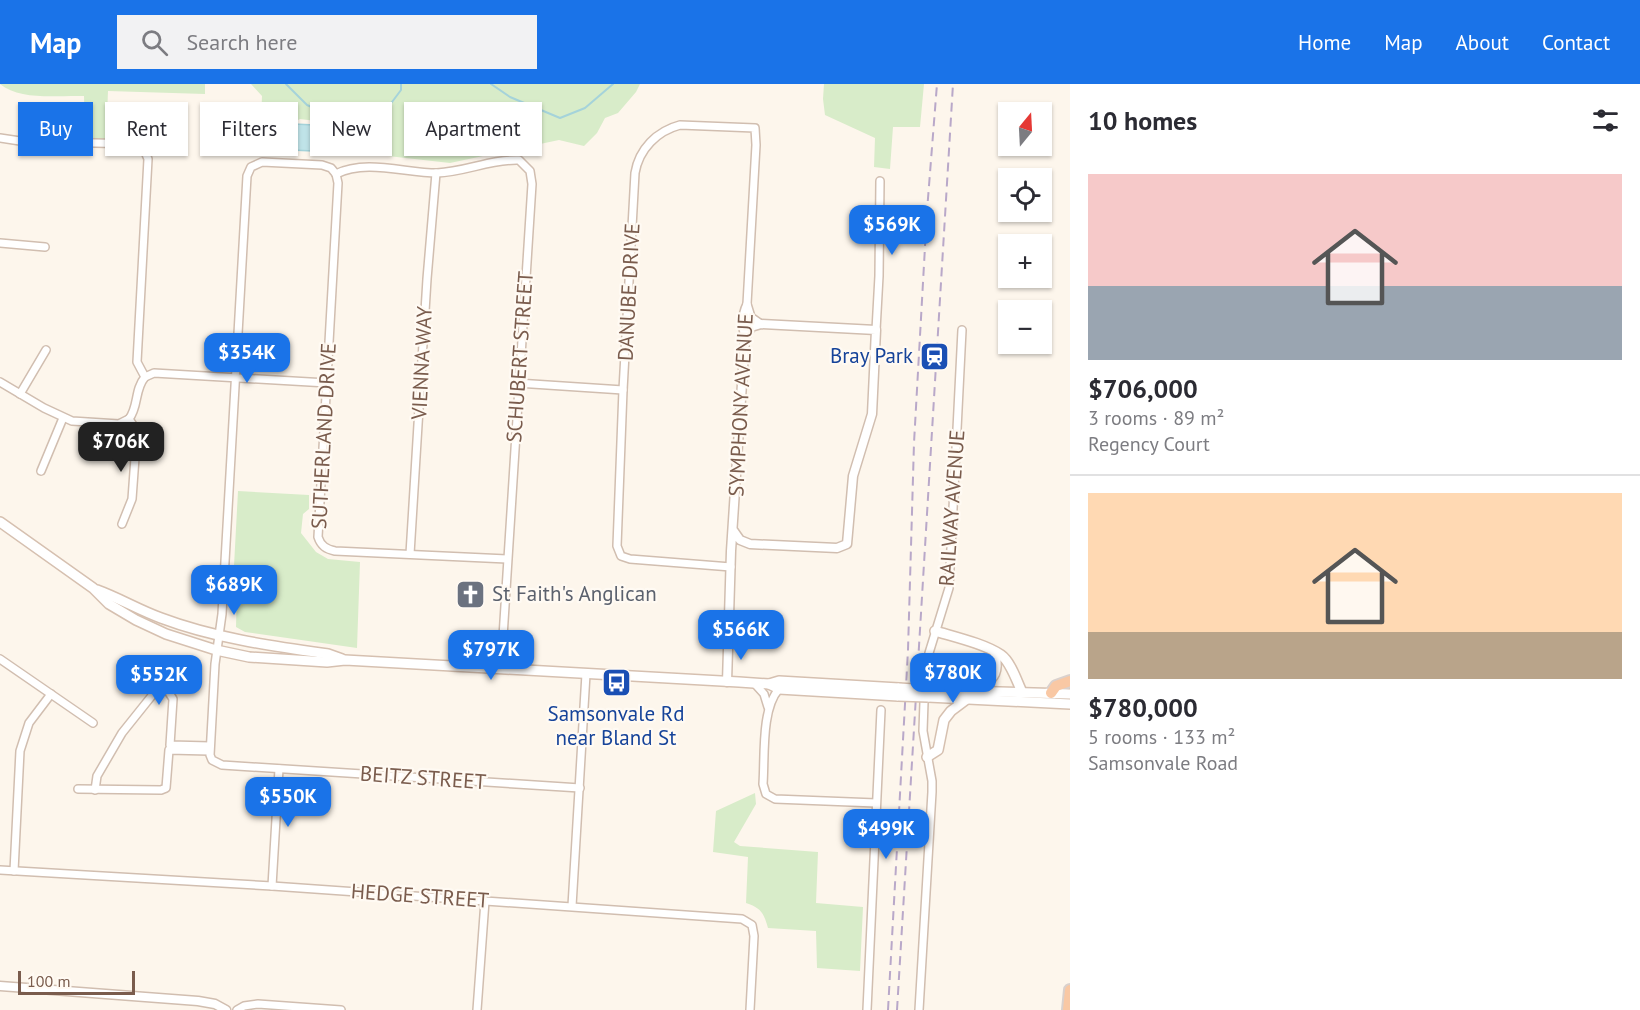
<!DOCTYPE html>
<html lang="en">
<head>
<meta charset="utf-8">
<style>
  body { margin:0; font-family:"PT Sans",sans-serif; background:#f2f2f3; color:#2b2b33; height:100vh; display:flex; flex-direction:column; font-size:22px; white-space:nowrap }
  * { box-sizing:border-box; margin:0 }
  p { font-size:20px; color:#7c7c81 }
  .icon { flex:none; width:33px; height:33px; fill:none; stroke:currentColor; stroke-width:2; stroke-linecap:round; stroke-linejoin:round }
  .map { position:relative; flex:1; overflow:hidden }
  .panel { display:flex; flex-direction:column; background:#fff; width:570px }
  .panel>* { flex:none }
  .guide { position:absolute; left:18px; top:18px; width:570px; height:54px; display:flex; gap:12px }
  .needle { width:39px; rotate:18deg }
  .fabs { position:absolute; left:998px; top:18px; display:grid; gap:12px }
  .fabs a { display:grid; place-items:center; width:54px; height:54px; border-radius:0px; background:#fff; box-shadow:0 2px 4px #0004; font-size:30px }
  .scale { position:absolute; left:18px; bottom:15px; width:117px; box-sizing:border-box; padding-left:6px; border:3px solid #7a5c4d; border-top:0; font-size:16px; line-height:21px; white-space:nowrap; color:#7a5c4d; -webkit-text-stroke:4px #fffaf3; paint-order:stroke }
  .price { position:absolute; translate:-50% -51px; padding:0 14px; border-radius:12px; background:#1a73e8; color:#fff; font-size:20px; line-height:39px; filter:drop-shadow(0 2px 3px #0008) }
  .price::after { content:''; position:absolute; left:50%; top:36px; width:18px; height:14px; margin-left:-9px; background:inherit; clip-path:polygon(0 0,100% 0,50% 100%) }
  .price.selected { background:#222; color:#fff }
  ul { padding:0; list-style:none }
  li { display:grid; align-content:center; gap:12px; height:318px; padding:0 18px }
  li+li { border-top:2px solid #e1e1e2 }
  li span { display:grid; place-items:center; height:186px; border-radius:0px; color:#555 }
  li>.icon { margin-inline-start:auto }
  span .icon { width:108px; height:108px; fill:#fffc; stroke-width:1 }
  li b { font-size:26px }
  h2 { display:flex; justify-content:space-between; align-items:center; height:72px; padding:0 18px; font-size:26px }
  .pill { padding:0 21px; border-radius:0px; background:#fff; box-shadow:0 2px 4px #0004; font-size:21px; line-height:54px }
  .pill.selected { background:#1a73e8; color:#fff }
  header { display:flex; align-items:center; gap:36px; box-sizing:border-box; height:84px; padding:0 30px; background:#1a73e8; color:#fff }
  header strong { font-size:28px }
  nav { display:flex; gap:33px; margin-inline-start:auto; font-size:21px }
  .search { width:420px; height:54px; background:#f2f2f3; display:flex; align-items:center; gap:15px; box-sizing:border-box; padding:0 21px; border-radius:0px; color:#7c7c81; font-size:22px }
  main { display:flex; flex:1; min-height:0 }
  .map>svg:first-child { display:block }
</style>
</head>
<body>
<header>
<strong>Map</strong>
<div class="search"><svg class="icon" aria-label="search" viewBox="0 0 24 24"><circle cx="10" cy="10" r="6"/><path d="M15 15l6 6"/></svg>Search here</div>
<nav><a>Home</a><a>Map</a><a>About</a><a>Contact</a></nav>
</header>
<main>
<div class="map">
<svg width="1070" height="926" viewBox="0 0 1070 926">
  <rect width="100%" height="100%" fill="#fdf6ec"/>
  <!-- green -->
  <g fill="#d8ecc9">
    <path d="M0,0h205v10l-97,-3 -2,50 -21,-1 -1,-44c-26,-1 -64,5 -84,-12z"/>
    <path d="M251,0h389l-4,8 -18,21 -13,5 -8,15 -13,13 -25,-6 -109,23 -71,-8 3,-38 -42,7 -40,-5 -22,11 -13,-3 -4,-6 1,-25z"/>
    <path d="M824,0h100l-4,43h-27l-3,42 -16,-2 1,-29 -50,-23 -2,-16z"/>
    <path d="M238,407l71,4v14l-6,5 -2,19 15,19 12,7 32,3 -3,86 -112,-16 -9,-5 1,-40 -3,-21z"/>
    <path d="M755,709l1,11 -22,38 6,4 78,6 -2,51 47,4 -3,64 -43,-3 -1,-37 -48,-3c-4,-15 -7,-20 -22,-25l2,-46 -35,-5 3,-41z"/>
  </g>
  <!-- water -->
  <path fill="#bfe3e8" stroke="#a5d3da" stroke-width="1.5" d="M294,40l60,3 16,13 6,14 -84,-4 -4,-18z"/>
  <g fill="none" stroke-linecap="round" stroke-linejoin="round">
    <!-- stream -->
    <g stroke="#a5d3da" stroke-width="2">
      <path d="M286,0l21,21 37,16 39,-7 18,-24v-6"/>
      <path d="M491,0l19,13 50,21 25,-10 28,-24"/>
    </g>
    <defs>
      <g id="minor">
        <path d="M0,54l20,3 113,3 10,3 5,12 -11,203 8,15c-11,13 -6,29 -16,42"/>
        <path d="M336,90l-5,-6 -9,-3 -60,-3 -11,5 -4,9 -25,438 -7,50 -5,91 2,5 10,5 358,23"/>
        <path d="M336,90c30,-15 69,-1 101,-1 28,-1 54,-14 82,-13l11,11 2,13 -31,484"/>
        <path d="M336,90l2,9 -20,354c3,9 8,12 17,14l172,8"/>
        <path d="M0,159l45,4"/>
        <path d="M747,220l4,13 10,7"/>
        <path d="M876,246l3,-54 1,-95"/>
        <path d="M145,293l9,-4 173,10"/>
        <path d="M0,298l44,26 28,13 47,3 10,-5"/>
        <path d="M517,299l106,7"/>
        <path d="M20,310l26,-44"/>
        <path d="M41,387l22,-53"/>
        <path d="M122,440l10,-25 4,-55 -1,-16 -6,-9"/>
        <path d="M410,470l17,-275 9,-106"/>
        <path d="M731,483l-101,-8 -9,-3 -4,-10 6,-156 12,-217c4,-24 22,-42 45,-48l75,3 1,17 -9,159c-5,10 -5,23 -2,34"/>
        <path d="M0,575l93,64"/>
        <path d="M925,599l4,-30 20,-65 13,-258"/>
        <path d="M755,600l9,10 4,13"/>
        <path d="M779,605c-18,20 -14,67 -16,95l3,10 9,5 101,4"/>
        <path d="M78,705l83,1 5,-2 3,-38 40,1"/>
        <path d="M95,706l2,-14 25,-43 32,-40 6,-3 8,1 5,8 -3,46 40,1"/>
        <path d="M0,786l272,16 470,33 10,6 2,11 -4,74"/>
        <path d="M14,787l6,-120 9,-28 22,-29"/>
        <path d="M272,802l7,-117"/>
        <path d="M572,822l14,-232"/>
        <path d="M237,926l7,-4 14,-2 83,6"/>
        <path d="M477,926l8,-109"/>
        <path d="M867,926l14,-300"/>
        <path d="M919,926l13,-218v-11l-9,-50 1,-29"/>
      </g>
      <g id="tertiary">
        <path d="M727,598l4,-131 14,-213 6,-11 10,-3 115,6 -4,84 -19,62 -6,68 -10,4 -87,-4 -10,-4 -7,-10"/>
        <path d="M0,902l198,15 17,3 11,6"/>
      </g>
      <g id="secondary">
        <path d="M0,438l93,66 16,16 27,16 30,14 50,16 33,7 78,5 18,-2 394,22 30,2 10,5 119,7"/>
        <path d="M97,506c22,8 42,20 64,28 53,20 111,28 167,36l14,5"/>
        <path d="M935,547c20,6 50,13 66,24 10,7 16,27 21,37"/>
        <path d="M769,600l10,-3 120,7"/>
        <path d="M928,606l142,4"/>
        <path d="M979,607c15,-14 20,-17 16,-38"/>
        <path d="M928,613l142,7"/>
        <path d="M927,673l11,-7 6,-30 7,-9 16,-12"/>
      </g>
      <g id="trunk">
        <path d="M1051,609l5,-7 14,-5"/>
        <path d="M1068,926l2,-20"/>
      </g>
    </defs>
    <!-- minor casing -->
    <use href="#minor" stroke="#d1beb0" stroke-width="10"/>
    <!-- tertiary casing -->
    <use href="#tertiary" stroke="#d1beb0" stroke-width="11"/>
    <!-- secondary casing -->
    <use href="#secondary" stroke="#d6c0b0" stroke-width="12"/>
    <!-- trunk casing -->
    <use href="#trunk" stroke="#dad1cd" stroke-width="14"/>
    <!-- minor -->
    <use href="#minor" stroke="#fff" stroke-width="7"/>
    <!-- tertiary -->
    <use href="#tertiary" stroke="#fff" stroke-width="8"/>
    <!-- secondary -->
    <use href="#secondary" stroke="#fff" stroke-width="9"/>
    <!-- trunk -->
    <use href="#trunk" stroke="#f9c8a4" stroke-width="10"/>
    <!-- rail -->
    <g stroke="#b9a8c9" stroke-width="2" stroke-dasharray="9 6" stroke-linecap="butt">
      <path d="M888,926l20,-360 6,-207 13,-232 10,-127"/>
      <path d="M897,926l56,-926"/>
    </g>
    <defs>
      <g id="secondary-bridge">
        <path d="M899,604l29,2"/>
        <path d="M898,612l30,1"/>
      </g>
    </defs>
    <!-- secondary-bridge casing -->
    <use href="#secondary-bridge" stroke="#d6c0b0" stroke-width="12" stroke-linecap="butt"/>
    <!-- secondary-bridge -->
    <use href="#secondary-bridge" stroke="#fff" stroke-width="9"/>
  </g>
  <!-- icons -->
  <defs>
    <symbol id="station-square" viewBox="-11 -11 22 22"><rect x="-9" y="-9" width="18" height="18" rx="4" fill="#1a4fb4" stroke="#fffaf3"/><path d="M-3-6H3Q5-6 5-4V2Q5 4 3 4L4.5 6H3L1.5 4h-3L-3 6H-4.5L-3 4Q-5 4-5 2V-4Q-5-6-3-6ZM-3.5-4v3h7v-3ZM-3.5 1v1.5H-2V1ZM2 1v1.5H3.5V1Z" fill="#fff"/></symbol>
    <symbol id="church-square" viewBox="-11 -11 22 22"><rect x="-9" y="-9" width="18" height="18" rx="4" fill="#6b7280" stroke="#fffaf3"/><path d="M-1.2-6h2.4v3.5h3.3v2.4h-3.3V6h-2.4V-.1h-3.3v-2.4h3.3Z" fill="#fff"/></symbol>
    <symbol id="bus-square" viewBox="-11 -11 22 22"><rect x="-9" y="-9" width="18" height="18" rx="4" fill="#1a4fb4" stroke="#fffaf3"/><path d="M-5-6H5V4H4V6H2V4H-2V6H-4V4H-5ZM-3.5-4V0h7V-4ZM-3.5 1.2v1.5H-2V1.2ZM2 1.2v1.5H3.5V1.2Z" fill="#fff"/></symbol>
  </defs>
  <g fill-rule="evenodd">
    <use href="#station-square" x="918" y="256" width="33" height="33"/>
    <use href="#church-square" x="454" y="494" width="33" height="33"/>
    <use href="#bus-square" x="600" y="582" width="33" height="33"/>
  </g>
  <g text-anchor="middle" stroke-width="4.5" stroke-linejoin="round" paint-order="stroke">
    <!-- street labels -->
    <g font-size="21" fill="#7a5c4d" stroke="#fffaf3">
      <text transform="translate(629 208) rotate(-87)" y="7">DANUBE DRIVE</text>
      <text transform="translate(520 273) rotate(-86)" y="7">SCHUBERT STREET</text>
      <text transform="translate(422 279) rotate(-87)" y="7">VIENNA WAY</text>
      <text transform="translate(741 321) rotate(-87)" y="7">SYMPHONY AVENUE</text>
      <text transform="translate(324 352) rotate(-87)" y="7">SUTHERLAND DRIVE</text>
      <text transform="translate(952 424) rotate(-86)" y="7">RAILWAY AVENUE</text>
      <text transform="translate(423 694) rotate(4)" y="7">BEITZ STREET</text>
      <text transform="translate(420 812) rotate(4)" y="7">HEDGE STREET</text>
    </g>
    <!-- transit labels -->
    <g font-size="21" fill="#164399" stroke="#fffaf3" text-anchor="end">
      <text x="913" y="279">Bray Park</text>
      <text x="616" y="637" text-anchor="middle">Samsonvale Rd<tspan x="616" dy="24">near Bland St</tspan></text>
    </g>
    <!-- worship labels -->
    <g font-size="21" fill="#5b616d" stroke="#fffaf3" text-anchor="start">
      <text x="492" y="517">St Faith's Anglican</text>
    </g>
  </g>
</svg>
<div class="fabs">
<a><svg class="needle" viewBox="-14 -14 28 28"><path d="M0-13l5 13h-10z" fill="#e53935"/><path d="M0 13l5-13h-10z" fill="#7c7c81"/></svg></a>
<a><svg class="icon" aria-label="locate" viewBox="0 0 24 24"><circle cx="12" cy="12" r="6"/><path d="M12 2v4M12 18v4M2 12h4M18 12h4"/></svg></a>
<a>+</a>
<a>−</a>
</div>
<div class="scale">100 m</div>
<b class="price" style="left:892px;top:172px">$569K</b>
<b class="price" style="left:247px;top:300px">$354K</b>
<b class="price selected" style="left:121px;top:389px">$706K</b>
<b class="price" style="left:234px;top:532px">$689K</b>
<b class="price" style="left:741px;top:577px">$566K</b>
<b class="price" style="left:491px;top:597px">$797K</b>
<b class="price" style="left:953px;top:620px">$780K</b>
<b class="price" style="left:159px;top:622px">$552K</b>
<b class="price" style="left:288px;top:744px">$550K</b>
<b class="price" style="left:886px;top:776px">$499K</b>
<div class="guide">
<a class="pill selected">Buy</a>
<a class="pill">Rent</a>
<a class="pill">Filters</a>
<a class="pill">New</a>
<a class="pill">Apartment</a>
</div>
</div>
<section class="panel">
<h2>10 homes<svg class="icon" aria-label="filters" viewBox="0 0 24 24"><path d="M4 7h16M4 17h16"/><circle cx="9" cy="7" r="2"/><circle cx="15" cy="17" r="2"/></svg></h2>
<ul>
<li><span style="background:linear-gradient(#f6c9c9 60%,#9aa5b1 0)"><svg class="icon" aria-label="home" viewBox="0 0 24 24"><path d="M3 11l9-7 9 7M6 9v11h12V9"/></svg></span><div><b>$706,000</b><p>3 rooms · 89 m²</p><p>Regency Court</p></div></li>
<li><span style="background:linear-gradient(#ffd9b3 75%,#b9a48a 0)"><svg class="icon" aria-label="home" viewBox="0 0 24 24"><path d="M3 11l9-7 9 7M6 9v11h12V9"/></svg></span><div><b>$780,000</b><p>5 rooms · 133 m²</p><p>Samsonvale Road</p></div></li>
</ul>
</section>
</main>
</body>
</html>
